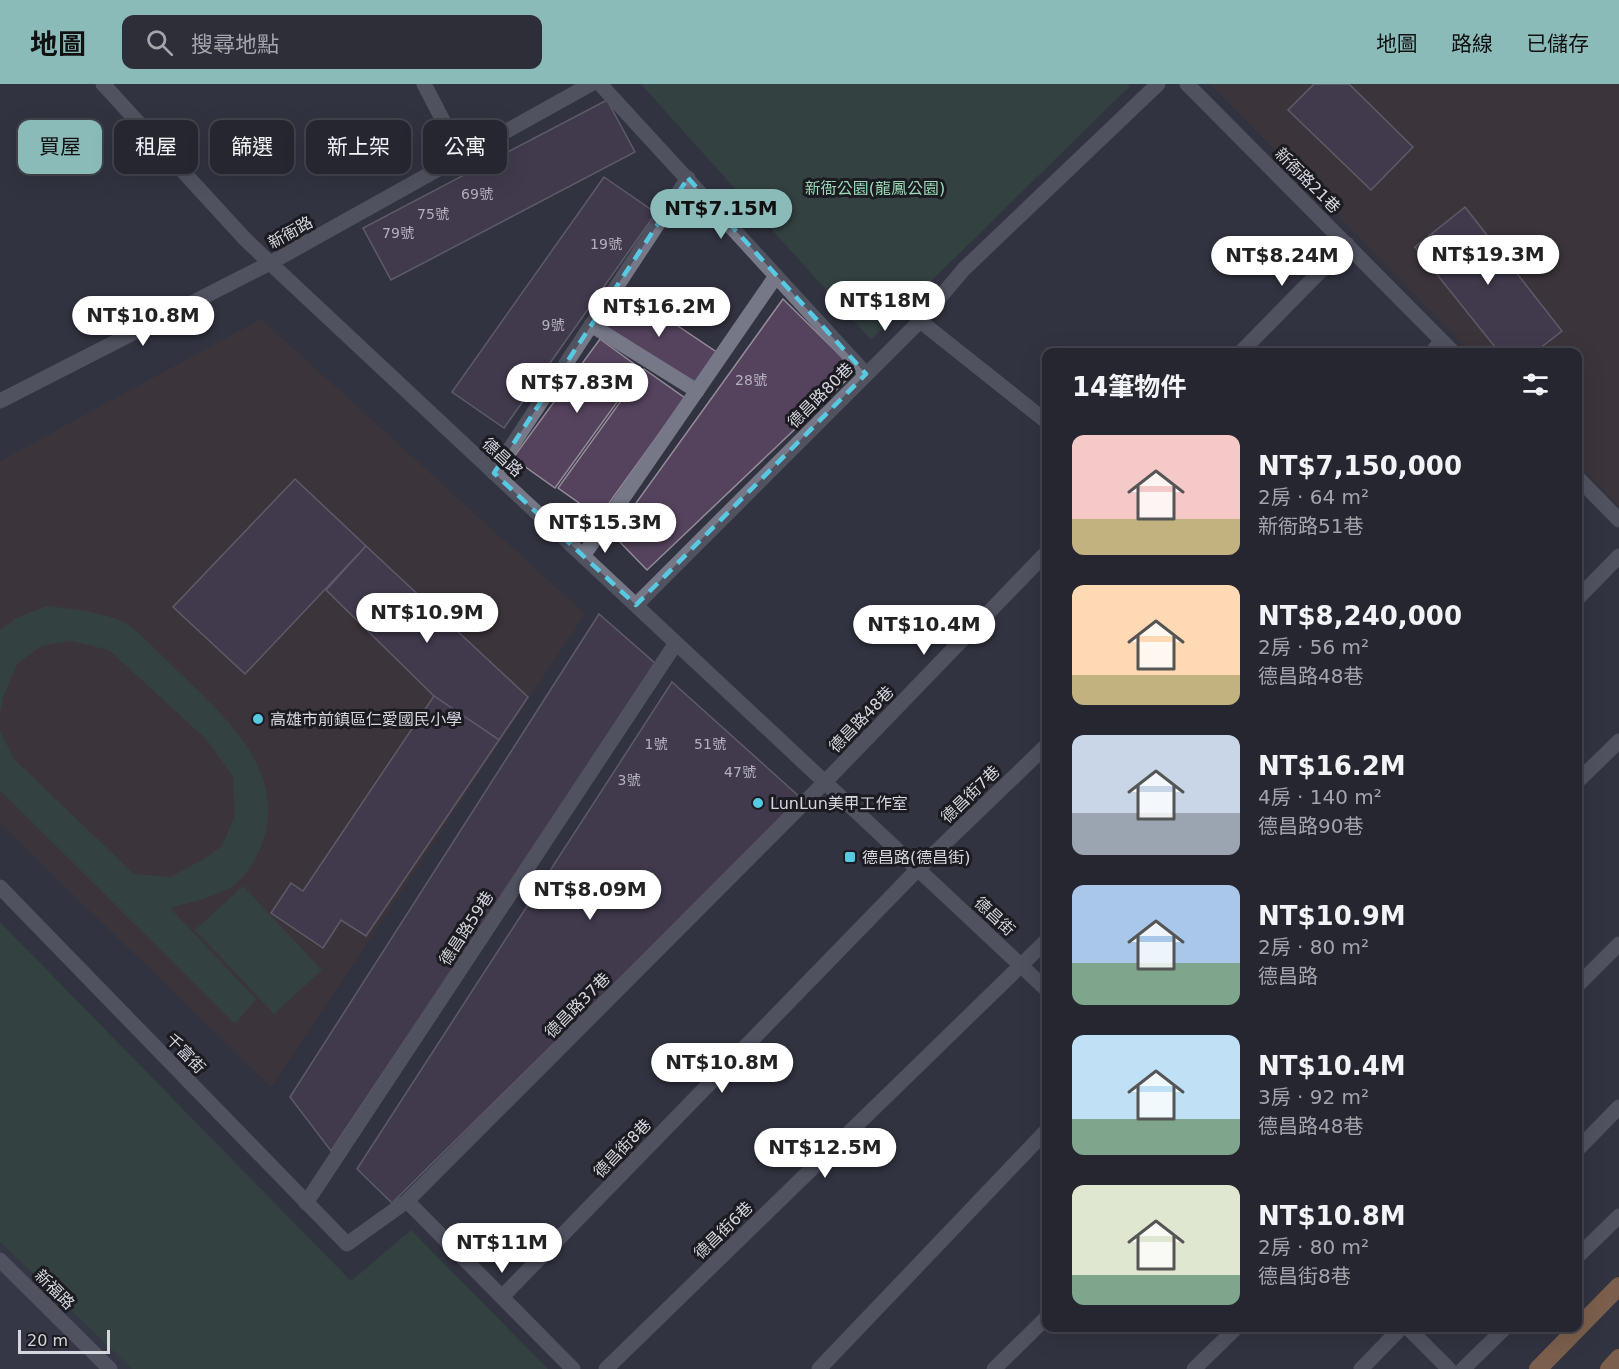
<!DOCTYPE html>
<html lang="zh-TW">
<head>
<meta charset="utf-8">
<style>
  body { margin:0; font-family:"DejaVu Sans","Noto Sans TC",sans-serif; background:#2e2e38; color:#f1f3f6; height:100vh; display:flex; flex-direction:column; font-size:22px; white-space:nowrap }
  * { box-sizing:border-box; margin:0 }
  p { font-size:20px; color:#a4a5ab }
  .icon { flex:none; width:33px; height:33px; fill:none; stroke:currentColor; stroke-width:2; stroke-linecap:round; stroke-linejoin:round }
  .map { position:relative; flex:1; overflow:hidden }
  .drawer { position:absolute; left:1042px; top:264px; width:540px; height:984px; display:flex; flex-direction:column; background:#262630; border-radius:12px; box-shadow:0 6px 24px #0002,0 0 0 2px #42434c }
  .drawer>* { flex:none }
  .hud { position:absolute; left:18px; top:36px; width:570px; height:54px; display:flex; gap:12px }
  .scale { position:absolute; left:18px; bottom:15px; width:92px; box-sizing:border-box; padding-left:6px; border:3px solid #d4d5dd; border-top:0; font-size:16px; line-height:21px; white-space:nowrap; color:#d4d5dd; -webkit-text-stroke:4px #1b1b21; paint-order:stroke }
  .price { position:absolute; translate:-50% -51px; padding:0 14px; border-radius:21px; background:#fff; color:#222; font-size:20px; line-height:39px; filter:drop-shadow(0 2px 3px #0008) }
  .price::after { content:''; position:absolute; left:50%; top:36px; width:18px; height:14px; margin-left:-9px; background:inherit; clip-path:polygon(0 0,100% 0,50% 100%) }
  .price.selected { background:#8bbbb9; color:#111 }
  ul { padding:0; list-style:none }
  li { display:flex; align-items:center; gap:18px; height:150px; padding:0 30px }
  li span { display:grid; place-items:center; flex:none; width:168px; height:120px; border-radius:12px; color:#555 }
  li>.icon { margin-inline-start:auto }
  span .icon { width:72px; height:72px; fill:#fffc; stroke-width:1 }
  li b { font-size:26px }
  h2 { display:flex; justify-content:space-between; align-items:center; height:72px; padding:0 30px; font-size:26px }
  .tag { padding:0 21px; border-radius:12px; background:#262630; box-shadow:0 6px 24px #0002,0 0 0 2px #42434c; font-size:21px; line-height:54px }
  .tag.selected { background:#8bbbb9; color:#111 }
  header { display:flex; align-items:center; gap:36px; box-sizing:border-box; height:84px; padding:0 30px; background:#8bbbb9; color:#111 }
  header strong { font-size:28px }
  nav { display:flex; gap:33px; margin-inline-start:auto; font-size:21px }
  .search { width:420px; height:54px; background:#2e2e38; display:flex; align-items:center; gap:15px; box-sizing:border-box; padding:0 21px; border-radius:12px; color:#a4a5ab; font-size:22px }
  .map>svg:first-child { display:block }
</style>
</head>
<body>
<header>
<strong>地圖</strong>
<div class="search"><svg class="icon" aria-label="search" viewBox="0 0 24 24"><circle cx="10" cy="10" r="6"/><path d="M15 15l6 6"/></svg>搜尋地點</div>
<nav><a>地圖</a><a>路線</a><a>已儲存</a></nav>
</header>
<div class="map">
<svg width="1619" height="1285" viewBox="0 0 1619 1285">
  <rect width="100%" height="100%" fill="#323340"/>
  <!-- built -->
  <path fill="#3b3d4f" d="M0,1158l132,127h-132z"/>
  <!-- education -->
  <g fill="#4a3637">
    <path d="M1211,0h408v422l-41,-42v-112h-108z"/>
    <path d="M261,235l324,295 -314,473 -271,-264v-362z"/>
  </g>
  <!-- green -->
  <g fill="#355243">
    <path d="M641,0h486l3,2 -259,254z"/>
    <path d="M47,522c25,3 52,6 75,15 12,5 49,44 61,55 48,46 107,101 77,173 -6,15 -16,30 -30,39 -19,10 -40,14 -60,20l86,91 -21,25 -235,-234v-59l14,28 120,115 36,3 34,-18 18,-13 13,-31 -2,-38 -26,-37 -98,-90 -38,-9 -30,5 -24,18 -13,31 -4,18v-83l18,-13z"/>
    <path d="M243,802l79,84 -48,44 -79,-84z"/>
    <path d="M0,838l351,359 60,-51 137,139h-416l-132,-127z"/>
  </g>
  <!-- building -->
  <g fill="#55435e" stroke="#948b99" stroke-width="1.5">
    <path d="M1314,0h35l64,63 -42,43 -83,-80z"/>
    <path d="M607,16l28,52 -244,128 -28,-52z"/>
    <path d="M604,93l52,36 -152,215 -52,-36z"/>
    <path d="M1465,123l97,124 -27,21h-36l-84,-105z"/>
    <path d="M623,205l95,64 -22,33 -96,-63z"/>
    <path d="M783,215l73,72 -209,199 -34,-35z"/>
    <path d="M600,255l41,30 -86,119 -42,-30z"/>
    <path d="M644,285l41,29 -86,119 -41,-29z"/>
    <path d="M295,395l71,67 -121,128 -72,-67z"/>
    <path d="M366,462l162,151 -29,43 -65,-44 -108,-106z"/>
    <path d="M599,530l57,50 -325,487 -41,-54z"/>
    <path d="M672,598l130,117 -410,404 -35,-34z"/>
    <path d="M434,612l65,44 -133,196 -25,-16 -18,28 -52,-35 20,-30 12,8z"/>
  </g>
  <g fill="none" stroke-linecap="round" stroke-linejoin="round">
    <!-- service -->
    <path stroke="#767887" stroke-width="15" d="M591,241l106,66"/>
    <!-- minor -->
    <g stroke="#767887" stroke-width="15">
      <path d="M103,0l141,154 26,25 777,727"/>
      <path d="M424,0l38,73"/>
      <path d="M600,0l266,290"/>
      <path d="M1187,0l266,268"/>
      <path d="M920,237l127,101"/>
      <path d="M1241,268l106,-108"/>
      <path d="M1432,268l10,-11"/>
      <path d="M0,317l270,-138 321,-179"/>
      <path d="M494,389l194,-295"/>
      <path d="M1578,394l41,42"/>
      <path d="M583,472l193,-280"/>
      <path d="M1578,514l41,-42"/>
      <path d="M636,521l284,-284 44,-52 194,-185"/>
      <path d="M1578,697l41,-40"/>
      <path d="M0,803l347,357 60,-43 418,-419 222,-230"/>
      <path d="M1578,901l41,-41"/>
      <path d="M1578,1065l41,-42"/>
      <path d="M407,1117l166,168"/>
      <path d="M306,1119l370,-560"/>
      <path d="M0,1176l110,109"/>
      <path d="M502,1213l416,-428 129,-124"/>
      <path d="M1408,1244l41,41"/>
      <path d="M606,1285l441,-429"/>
      <path d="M819,1285l228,-239"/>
      <path d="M994,1285l53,-52"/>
      <path d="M1194,1285l42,-41"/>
      <path d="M1361,1285l40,-41"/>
    </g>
    <!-- tertiary -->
    <g stroke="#767887" stroke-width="15">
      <path d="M1578,1172l41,-40"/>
      <path d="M1463,1285l42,-41"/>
    </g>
    <!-- motorway -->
    <g stroke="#d6965c" stroke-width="18">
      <path d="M1538,1285l81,-83"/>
      <path d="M1609,1285l10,-11"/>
    </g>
  </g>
  <!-- marked area -->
  <path d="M0 0H1619V1285H0ZM688,94l178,196 -230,231 -142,-132z" fill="#323340" fill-opacity=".55" fill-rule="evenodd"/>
  <path fill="none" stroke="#58c9e3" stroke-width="4.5" stroke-dasharray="12 8" stroke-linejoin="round" d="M688,94l178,196 -230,231 -142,-132z"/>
  <!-- markers -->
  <g fill="#58c9e3" stroke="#1b1b21" stroke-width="2">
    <circle cx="258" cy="635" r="6"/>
    <circle cx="758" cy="719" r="6"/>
    <rect x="844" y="767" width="12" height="12" rx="3"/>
  </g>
  <g text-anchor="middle" stroke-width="6" stroke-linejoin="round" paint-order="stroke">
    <!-- number labels -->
    <g font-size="14" fill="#b4b0bd">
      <text x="477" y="115">69號</text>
      <text x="433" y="135">75號</text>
      <text x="398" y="154">79號</text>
      <text x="606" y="165">19號</text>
      <text x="553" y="246">9號</text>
      <text x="751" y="301">28號</text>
      <text x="656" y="665">1號</text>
      <text x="710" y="665">51號</text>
      <text x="740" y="693">47號</text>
      <text x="629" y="701">3號</text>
    </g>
    <!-- street labels -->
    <g font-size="16" fill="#d4d5dd" stroke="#1b1b21">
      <text transform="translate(1308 96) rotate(45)" y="6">新衙路21巷</text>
      <text transform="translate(290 148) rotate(-29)" y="6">新衙路</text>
      <text transform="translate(820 311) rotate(-45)" y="6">德昌路80巷</text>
      <text transform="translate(503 373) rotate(43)" y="6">德昌路</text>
      <text transform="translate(861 635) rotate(-46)" y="6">德昌路48巷</text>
      <text transform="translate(970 710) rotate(-44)" y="6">德昌街7巷</text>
      <text transform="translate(995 832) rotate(43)" y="6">德昌街</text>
      <text transform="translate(466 844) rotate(-57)" y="6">德昌路59巷</text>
      <text transform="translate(577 921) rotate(-45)" y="6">德昌路37巷</text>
      <text transform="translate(186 969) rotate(46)" y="6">千富街</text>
      <text transform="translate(622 1064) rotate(-46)" y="6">德昌街8巷</text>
      <text transform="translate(723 1146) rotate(-44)" y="6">德昌街6巷</text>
      <text transform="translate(55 1205) rotate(45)" y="6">新福路</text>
    </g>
    <!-- park labels -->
    <g font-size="16" fill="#9adab8" stroke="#1b1b21">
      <text x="875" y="110">新衙公園(龍鳳公園)</text>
    </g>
    <!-- poi labels -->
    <g font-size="16" fill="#d4d5dd" stroke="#1b1b21" text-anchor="start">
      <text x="270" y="641">高雄市前鎮區仁愛國民小學</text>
      <text x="770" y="725">LunLun美甲工作室</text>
      <text x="862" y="779">德昌路(德昌街)</text>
    </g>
  </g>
</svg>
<div class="scale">20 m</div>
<b class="price selected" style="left:721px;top:156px">NT$7.15M</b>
<b class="price" style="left:1488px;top:202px">NT$19.3M</b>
<b class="price" style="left:1282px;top:203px">NT$8.24M</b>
<b class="price" style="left:885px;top:248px">NT$18M</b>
<b class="price" style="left:659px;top:254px">NT$16.2M</b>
<b class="price" style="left:143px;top:263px">NT$10.8M</b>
<b class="price" style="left:577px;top:330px">NT$7.83M</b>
<b class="price" style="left:605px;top:470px">NT$15.3M</b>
<b class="price" style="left:427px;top:560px">NT$10.9M</b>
<b class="price" style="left:924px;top:572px">NT$10.4M</b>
<b class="price" style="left:590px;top:837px">NT$8.09M</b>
<b class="price" style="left:722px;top:1010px">NT$10.8M</b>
<b class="price" style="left:825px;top:1095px">NT$12.5M</b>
<b class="price" style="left:502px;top:1190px">NT$11M</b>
<div class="hud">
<a class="tag selected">買屋</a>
<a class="tag">租屋</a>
<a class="tag">篩選</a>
<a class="tag">新上架</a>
<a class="tag">公寓</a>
</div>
<section class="drawer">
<h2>14筆物件<svg class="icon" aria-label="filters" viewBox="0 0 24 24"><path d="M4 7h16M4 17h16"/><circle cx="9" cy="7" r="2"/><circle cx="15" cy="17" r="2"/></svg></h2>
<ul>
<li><span style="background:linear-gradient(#f6c9c9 70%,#c2b280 0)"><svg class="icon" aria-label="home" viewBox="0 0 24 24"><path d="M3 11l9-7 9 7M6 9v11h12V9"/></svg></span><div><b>NT$7,150,000</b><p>2房 · 64 m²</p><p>新衙路51巷</p></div></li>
<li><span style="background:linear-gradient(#ffd9b3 75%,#c2b280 0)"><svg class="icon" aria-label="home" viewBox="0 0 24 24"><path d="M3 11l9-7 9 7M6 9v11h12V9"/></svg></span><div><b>NT$8,240,000</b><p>2房 · 56 m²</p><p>德昌路48巷</p></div></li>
<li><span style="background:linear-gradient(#c9d6e8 65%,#9aa5b1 0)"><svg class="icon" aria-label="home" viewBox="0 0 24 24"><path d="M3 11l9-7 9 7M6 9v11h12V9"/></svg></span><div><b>NT$16.2M</b><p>4房 · 140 m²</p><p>德昌路90巷</p></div></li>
<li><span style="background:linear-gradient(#a9c7e8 65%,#7fa58c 0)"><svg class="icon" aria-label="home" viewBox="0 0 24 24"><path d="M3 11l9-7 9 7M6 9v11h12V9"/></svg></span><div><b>NT$10.9M</b><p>2房 · 80 m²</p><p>德昌路</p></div></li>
<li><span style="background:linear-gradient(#bfe0f5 70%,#7fa58c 0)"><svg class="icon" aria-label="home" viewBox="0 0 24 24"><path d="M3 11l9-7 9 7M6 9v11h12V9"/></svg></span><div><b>NT$10.4M</b><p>3房 · 92 m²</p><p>德昌路48巷</p></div></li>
<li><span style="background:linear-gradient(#dfe7d0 75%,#7fa58c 0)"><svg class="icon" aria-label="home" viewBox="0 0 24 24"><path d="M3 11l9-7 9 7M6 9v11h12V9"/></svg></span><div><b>NT$10.8M</b><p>2房 · 80 m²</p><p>德昌街8巷</p></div></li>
</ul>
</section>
</div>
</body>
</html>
